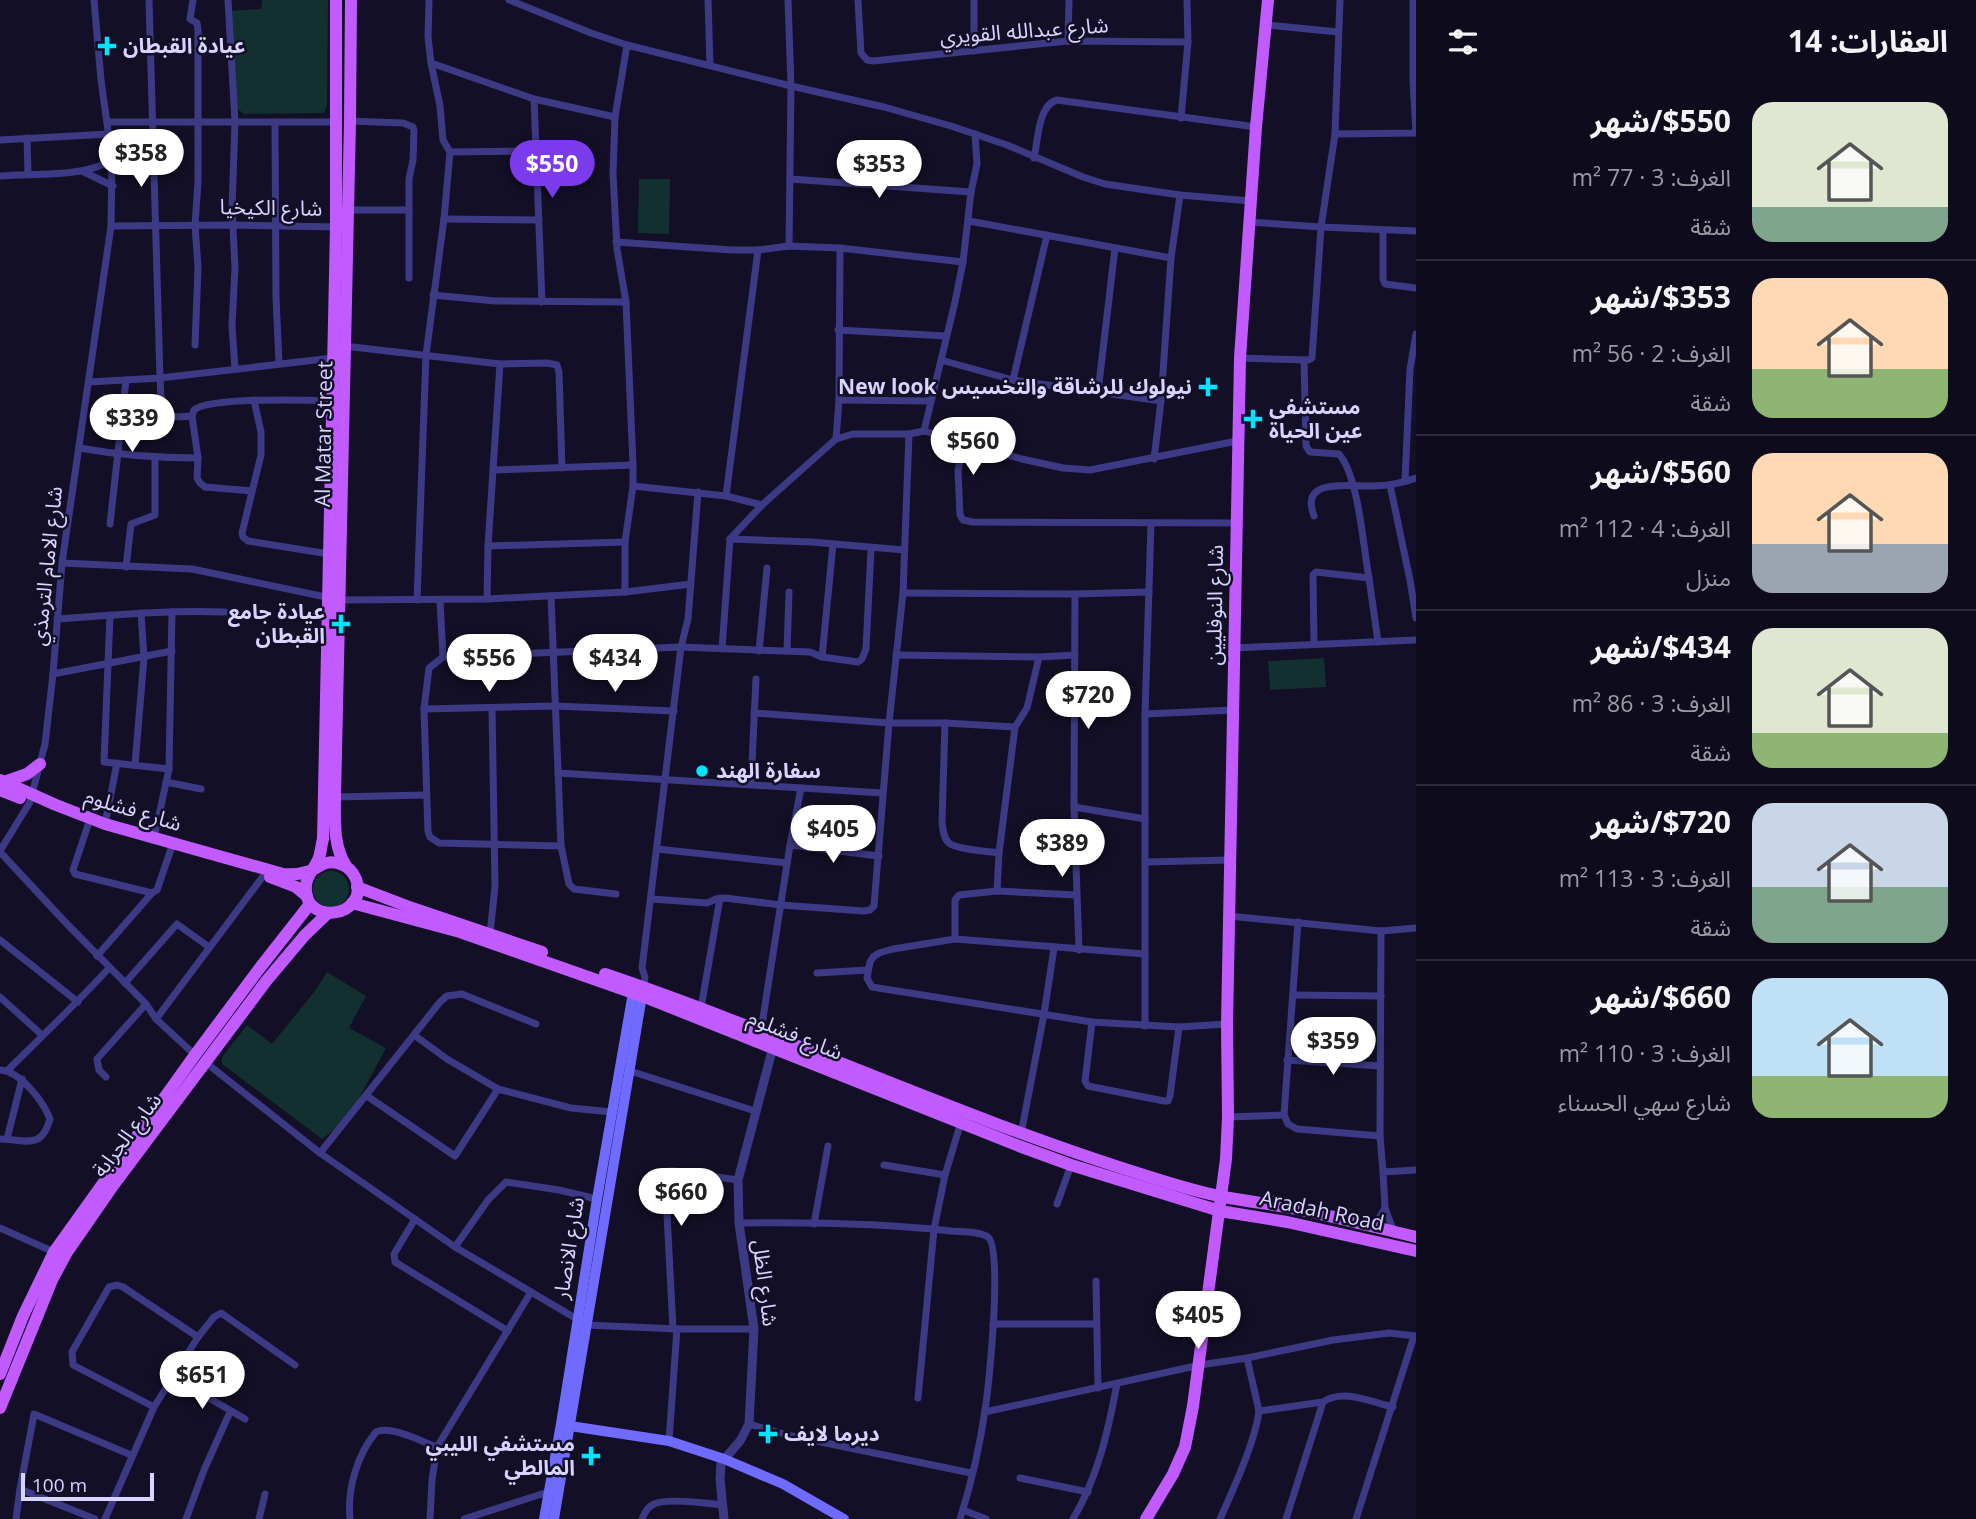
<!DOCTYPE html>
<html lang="ar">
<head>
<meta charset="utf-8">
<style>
  body { margin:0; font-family:"Open Sans","Noto Sans Arabic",sans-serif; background:#1c1929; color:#f1f3f6; direction:rtl; height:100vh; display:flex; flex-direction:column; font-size:26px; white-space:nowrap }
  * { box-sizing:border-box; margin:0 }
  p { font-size:23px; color:#9b9ba3 }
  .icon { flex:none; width:38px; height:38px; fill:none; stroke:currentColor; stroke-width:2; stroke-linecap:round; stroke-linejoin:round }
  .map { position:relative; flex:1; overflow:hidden; direction:ltr }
  .panel { display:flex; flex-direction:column; background:#0e0b1c; width:560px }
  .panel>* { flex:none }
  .scale { position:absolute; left:21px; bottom:18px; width:133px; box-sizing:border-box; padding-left:7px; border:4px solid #d9d4ff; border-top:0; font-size:19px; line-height:24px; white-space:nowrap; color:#d9d4ff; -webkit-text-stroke:5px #130f26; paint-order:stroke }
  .price { position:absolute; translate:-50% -60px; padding:0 16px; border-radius:24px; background:#fff; color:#222; font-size:23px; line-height:46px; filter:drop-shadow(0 2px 4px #0008) }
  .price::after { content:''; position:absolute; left:50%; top:42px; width:21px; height:16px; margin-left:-10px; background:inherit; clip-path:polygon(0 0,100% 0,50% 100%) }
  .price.current { background:#7c3aed; color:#fff }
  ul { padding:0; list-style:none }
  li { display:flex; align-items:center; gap:21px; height:175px; padding:0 28px }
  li+li { border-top:2px solid #2e2b3b }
  li span { display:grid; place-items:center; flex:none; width:196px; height:140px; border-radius:21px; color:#555 }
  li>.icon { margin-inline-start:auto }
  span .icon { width:84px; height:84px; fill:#fffc; stroke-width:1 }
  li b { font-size:30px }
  h2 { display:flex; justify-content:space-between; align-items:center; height:84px; padding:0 28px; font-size:30px }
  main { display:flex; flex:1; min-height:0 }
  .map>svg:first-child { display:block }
</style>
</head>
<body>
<main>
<section class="panel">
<h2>العقارات: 14<svg class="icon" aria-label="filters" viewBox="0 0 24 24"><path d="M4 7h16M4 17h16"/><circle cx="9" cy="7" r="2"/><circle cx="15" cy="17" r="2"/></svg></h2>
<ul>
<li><span style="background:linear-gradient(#dfe7d0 75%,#7fa58c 0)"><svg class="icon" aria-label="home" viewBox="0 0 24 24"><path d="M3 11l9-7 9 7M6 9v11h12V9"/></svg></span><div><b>$550/شهر</b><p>الغرف: 3 · 77 m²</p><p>شقة</p></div></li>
<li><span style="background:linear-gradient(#ffd9b3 65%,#8fb573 0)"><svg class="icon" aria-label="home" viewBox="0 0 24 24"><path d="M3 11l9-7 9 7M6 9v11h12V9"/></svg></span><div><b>$353/شهر</b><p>الغرف: 2 · 56 m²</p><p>شقة</p></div></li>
<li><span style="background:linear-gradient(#ffd9b3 65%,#9aa5b1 0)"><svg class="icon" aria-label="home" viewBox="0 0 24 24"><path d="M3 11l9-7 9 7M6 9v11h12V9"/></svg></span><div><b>$560/شهر</b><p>الغرف: 4 · 112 m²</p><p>منزل</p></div></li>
<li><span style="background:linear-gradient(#dfe7d0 75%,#8fb573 0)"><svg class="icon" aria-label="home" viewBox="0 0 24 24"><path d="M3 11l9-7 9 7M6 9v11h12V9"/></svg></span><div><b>$434/شهر</b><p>الغرف: 3 · 86 m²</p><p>شقة</p></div></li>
<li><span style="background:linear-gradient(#c9d6e8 60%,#7fa58c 0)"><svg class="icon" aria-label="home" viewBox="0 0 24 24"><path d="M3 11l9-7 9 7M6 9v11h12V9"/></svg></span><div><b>$720/شهر</b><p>الغرف: 3 · 113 m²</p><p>شقة</p></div></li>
<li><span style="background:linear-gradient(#bfe0f5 70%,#8fb573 0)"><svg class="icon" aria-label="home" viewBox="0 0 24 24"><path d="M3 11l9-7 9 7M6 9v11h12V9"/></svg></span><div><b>$660/شهر</b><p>الغرف: 3 · 110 m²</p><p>شارع سهي الحسناء</p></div></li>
</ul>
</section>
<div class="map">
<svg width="1416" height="1519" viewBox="0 0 1416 1519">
  <rect width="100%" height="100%" fill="#130f26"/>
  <!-- green -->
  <g fill="#12302f">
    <path d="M262,0h66l-1,105 -3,8 -80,1 -10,-8 -4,-95 31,-2z"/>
    <path d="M639,179h31l-1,55 -31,-1z"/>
    <path d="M1324,658l2,29 -56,3 -2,-29z"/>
    <circle cx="331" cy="889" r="18"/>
    <path d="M327,972l39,24 -17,32 37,20 -38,71 -26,20 -100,-75v-7l25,-32 25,19 43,-53z"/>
  </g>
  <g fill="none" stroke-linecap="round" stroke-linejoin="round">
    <!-- minor -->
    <g stroke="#3d3a85" stroke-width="7">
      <path d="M149,0l11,378c1,10 -1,34 9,38 6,2 16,0 23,0"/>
      <path d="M193,0l-3,19 7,4 1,7v152l-3,43 3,43 -3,77"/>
      <path d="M228,0l7,122 -3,86 3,60 -3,58 3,43"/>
      <path d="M509,0l82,33 36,12 164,41 -3,-86"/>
      <path d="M708,0l2,65"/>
      <path d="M858,0l3,53 6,7 6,1 195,-20 120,1"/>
      <path d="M974,0v51"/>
      <path d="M1267,25l71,7"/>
      <path d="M1068,41l1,-41"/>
      <path d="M431,63l103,36 81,18"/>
      <path d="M534,99l8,203"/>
      <path d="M1181,118l7,-76 -1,-42"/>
      <path d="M350,121l53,2 10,4 1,4 -1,29 -4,19v99"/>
      <path d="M108,122h228"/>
      <path d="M275,122l1,176 3,65"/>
      <path d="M1335,134l81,-1 -3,-52v-81"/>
      <path d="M27,138l1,36"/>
      <path d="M0,140l109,-6"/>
      <path d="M450,152l86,-1"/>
      <path d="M1034,158c4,-17 4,-53 23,-58l199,27"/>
      <path d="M84,172l29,14"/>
      <path d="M0,176c34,-3 83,2 112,-16"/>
      <path d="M790,179l181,13"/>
      <path d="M348,210h61"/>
      <path d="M444,219l95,1"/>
      <path d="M969,221l202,37"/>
      <path d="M1249,222l72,5 95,4"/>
      <path d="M111,226l123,-1 103,2"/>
      <path d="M1383,231v48l2,5 31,4"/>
      <path d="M616,242l116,8h26l31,-4 51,2 123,14"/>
      <path d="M789,246l2,-160 93,21 67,19 56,19 76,32 22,7 75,11 71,6"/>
      <path d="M433,295l62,6 131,1"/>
      <path d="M838,330l108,6"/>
      <path d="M344,346l156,18 47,-1 10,2 2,7 3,96"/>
      <path d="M1240,358l68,2 4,-2 9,-131 14,-93 5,-134"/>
      <path d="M941,360l72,20 148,21"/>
      <path d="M1304,360l2,86 4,6 29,2c20,23 24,93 30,124"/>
      <path d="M1013,380l34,-145"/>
      <path d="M89,382l71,-4 173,-20"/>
      <path d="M1098,392l17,-144"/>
      <path d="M254,400l7,32v23l-19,78 1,4 5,4 81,13"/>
      <path d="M839,400l91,1"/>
      <path d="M924,431l31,-129 8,-40 8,-70 6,-28 -2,-30"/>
      <path d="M836,439l3,-39 1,-152"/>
      <path d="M963,443l-5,28 2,44 3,5 10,2 263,1"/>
      <path d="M79,448c40,7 78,10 119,10"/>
      <path d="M1154,459l7,-58 10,-143 9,-63"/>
      <path d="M493,470l140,-5"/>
      <path d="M1405,481l5,-112 6,-35"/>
      <path d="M1390,485l20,95 6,38"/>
      <path d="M633,486l93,10 36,9"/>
      <path d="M252,491l-47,-4 -5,-4 -3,-5 1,-20 -6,-42 2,-6c15,-13 113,-10 138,-9"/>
      <path d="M726,496l32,-246"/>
      <path d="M1314,516c-15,-40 37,-29 58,-30 15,0 30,-3 44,-8"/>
      <path d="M110,524l16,-144"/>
      <path d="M730,539l82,3 92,8"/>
      <path d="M488,546l137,-4"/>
      <path d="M62,563l130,6 148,31 147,-1 138,-7 66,-8"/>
      <path d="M126,567l5,-43 24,-9v-57"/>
      <path d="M625,592v-50l8,-56v-21l-7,-163 -9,-53 -4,-75 2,-57 12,-72"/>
      <path d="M903,593l172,1 74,-2"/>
      <path d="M1075,594l-1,213 5,143"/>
      <path d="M551,596l10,250 8,38 5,5 42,5"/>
      <path d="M487,599l1,-53 12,-182"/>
      <path d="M417,600l9,-245 18,-136 6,-67 -7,-12 -3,-34 -9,-43 -3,-26 1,-37"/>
      <path d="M440,601l3,56 -14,11 -5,41 4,123 2,5 9,6 122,3"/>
      <path d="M110,615l-6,147 65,7"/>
      <path d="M57,619c56,-4 112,-9 168,-7"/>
      <path d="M1314,644l-1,-69 3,-3 53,6 9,64"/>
      <path d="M1234,648l182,-8"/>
      <path d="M722,649l8,-110 32,-34 74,-66 17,-5h56l15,-3 98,28 41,9 27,2 147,-29"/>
      <path d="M759,651l8,-83"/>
      <path d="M787,651l2,-59"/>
      <path d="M896,655l143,2 36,-2"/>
      <path d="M443,657l238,-10 129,5 12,5 36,5 4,-3 4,-10 5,-100"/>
      <path d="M822,657l11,-113"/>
      <path d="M53,674l119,-23"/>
      <path d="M424,709l131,-3 119,5"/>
      <path d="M754,713l135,10h56l70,4"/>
      <path d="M1145,714l88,-4"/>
      <path d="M945,723l-3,99c1,7 1,16 7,21 9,7 38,8 50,10"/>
      <path d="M135,765l9,-107 -3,-45"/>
      <path d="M558,773l324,20"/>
      <path d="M166,782l35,7"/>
      <path d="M751,784l5,-105"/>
      <path d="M335,797l91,-2"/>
      <path d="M1074,807l71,12"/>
      <path d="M105,824l12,-61"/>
      <path d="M88,825l-15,45 2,4 77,19 5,-3 14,-41"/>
      <path d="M154,838l15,-69 3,-157"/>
      <path d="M790,845l89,11"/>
      <path d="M657,849l130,14"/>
      <path d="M0,851l30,-49 15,-58 8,-70 9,-111 49,-337 1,-66 -11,-80 -7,-80"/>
      <path d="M0,852l66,71 80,81 10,15 39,36"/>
      <path d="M1145,862l85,-2"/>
      <path d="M997,891l2,-38 16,-126 12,-19 12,-51"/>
      <path d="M652,899l55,4 9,-4 9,-1 56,7 82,6 7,-1 4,-4 15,-183 14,-130 6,-159"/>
      <path d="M1229,916l152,15 35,-3"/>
      <path d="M1298,922l-14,193 4,9 9,5 83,7"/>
      <path d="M1381,931l-1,205 3,36"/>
      <path d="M490,934l5,-48 -3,-178"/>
      <path d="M955,939v-39l4,-5 38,-4 79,4"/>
      <path d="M0,940l78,62"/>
      <path d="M1145,954l-190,-15 -62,10 -14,4 -6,4 -3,5 -3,16 5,9 220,35 87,5 48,-3"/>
      <path d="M97,956l55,-63"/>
      <path d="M817,973l51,-3"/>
      <path d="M125,983l52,-59 32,23"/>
      <path d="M644,987l1,-10 -3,-9 39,-321 7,-28 10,-127"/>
      <path d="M1293,995l88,1"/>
      <path d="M0,997l42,38"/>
      <path d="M701,1008l19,-110"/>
      <path d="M156,1019l108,-144"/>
      <path d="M1092,1022l-7,59 3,5 76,15h4l2,-5 9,-69"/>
      <path d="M1145,1026v-312l6,-191"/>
      <path d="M761,1031l29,-186 11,-57"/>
      <path d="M414,1035l33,24 51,30 73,19 41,4"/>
      <path d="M1287,1060l93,6"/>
      <path d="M205,1062l115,91 135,94 132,78 90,4h77"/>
      <path d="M0,1070c20,1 43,31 50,49 -9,32 -25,20 -50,20"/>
      <path d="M8,1070c34,-34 69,-67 101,-102"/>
      <path d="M630,1071l125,40"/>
      <path d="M106,1077l-7,-7 -2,-11 49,-55"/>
      <path d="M367,1096l88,60 43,-67"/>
      <path d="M1228,1117l56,-2"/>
      <path d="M1021,1134l23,-120 10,-66"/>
      <path d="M7,1139l15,-60"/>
      <path d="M320,1153l120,-151 7,-6 15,-2 74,30"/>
      <path d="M884,1165l61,10"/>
      <path d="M1057,1204l14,-39"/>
      <path d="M415,1219l-21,35 1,8 113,69"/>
      <path d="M739,1223c70,-1 142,0 212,8 11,1 28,0 37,6 15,11 1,150 -3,173 -5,36 -14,74 -25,109"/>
      <path d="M814,1224l14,-78"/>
      <path d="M1371,1226l8,-8 6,-10"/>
      <path d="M0,1228l54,24"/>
      <path d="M1394,1232l-9,-24 -2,-36 33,-2"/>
      <path d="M455,1247l33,-47 18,-18 53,8 38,9"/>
      <path d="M1096,1281l2,107"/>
      <path d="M993,1324h103"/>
      <path d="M673,1329l-8,-153 3,-5h7l63,9"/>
      <path d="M173,1377l72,42"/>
      <path d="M918,1398l16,-169 11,-54 16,-53"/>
      <path d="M154,1407l-81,-42 -1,-13 37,-65 8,-2 6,2 75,50"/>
      <path d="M1259,1411l64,-9c20,-14 48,0 70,5"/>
      <path d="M985,1412l215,-47 47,-7 86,-18 56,-7 27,3"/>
      <path d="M749,1424l38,11 184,38"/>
      <path d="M669,1441l8,-112"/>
      <path d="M1020,1478l68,14"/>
      <path d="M20,1489l14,-75 97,41"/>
      <path d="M963,1510l23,9"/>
      <path d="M16,1519l4,-30 75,30"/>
      <path d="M105,1519l49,-112 44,-70 16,-20 7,-4 3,2 71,50"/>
      <path d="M186,1519l18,-49 26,-58"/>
      <path d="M259,1519l6,-25"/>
      <path d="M350,1519c-3,-30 7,-64 26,-87 15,-7 46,10 61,15"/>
      <path d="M430,1519l2,-39 5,-33 94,-155"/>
      <path d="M464,1519l84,-27"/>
      <path d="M642,1519c2,-5 5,-11 10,-14 12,-8 55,-2 70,0"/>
      <path d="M1073,1519c25,-42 35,-88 44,-135"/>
      <path d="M1220,1519c13,-29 35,-77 39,-108l-12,-53"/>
      <path d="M1286,1519l37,-117"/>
      <path d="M1356,1519l58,-183"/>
    </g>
    <!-- tertiary -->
    <path stroke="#3d3a85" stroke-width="9" d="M724,1519l-4,-40 1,-16 19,-22 9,-17 5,-95 -15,-106 -1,-43 35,-133"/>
    <!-- secondary -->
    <g stroke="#6f6bff" stroke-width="10">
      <path d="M570,1426l99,15 55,18 59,25 61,35"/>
      <path d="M544,1519l17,-95 36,-225 37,-212"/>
      <path d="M554,1519l89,-529"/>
    </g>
    <!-- primary -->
    <g stroke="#c25bff" stroke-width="12">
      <path d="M0,780l56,25 49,19 178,50c10,1 18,0 27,-3 11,-5 17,-12 30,-7 7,2 13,8 16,15 14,38 -54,49 -50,6 1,-10 8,-16 12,-25 3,-6 3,-14 5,-21l13,-612v-227"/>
      <path d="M4,782l23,-8 13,-10"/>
      <path d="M0,790l20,8"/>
      <path d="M346,866c-13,-21 -11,-44 -11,-69l15,-676 1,-121"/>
      <path d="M270,877l26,10 11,9"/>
      <path d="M357,887l55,21 130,44"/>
      <path d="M352,903l108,29 182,64 377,150 52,19 149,46 67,11 129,29"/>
      <path d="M605,974c183,62 358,145 542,202 25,8 51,16 77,21 22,4 45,7 68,11 41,8 83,19 124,29"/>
      <path d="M0,1374l23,-58 31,-64 141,-197 64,-86 51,-65"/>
      <path d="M0,1408l52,-128 15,-28 45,-65 155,-207 38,-45 23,-22"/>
      <path d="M1146,1519l27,-45 12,-27 8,-41 33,-247 2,-42 -1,-93 13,-666 16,-231 12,-127"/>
    </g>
  </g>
  <!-- markers -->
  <g fill="#00e5ff" stroke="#130f26" stroke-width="2.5">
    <path d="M103.5 35.5h7v7h7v7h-7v7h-7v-7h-7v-7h7z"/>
    <path d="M1204.5 376.5h7v7h7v7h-7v7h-7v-7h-7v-7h7z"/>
    <path d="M1249.5 408.5h7v7h7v7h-7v7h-7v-7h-7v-7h7z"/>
    <path d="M337.5 613.5h7v7h7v7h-7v7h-7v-7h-7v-7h7z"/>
    <circle cx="702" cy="771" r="7"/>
    <path d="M764.5 1423.5h7v7h7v7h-7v7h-7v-7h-7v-7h7z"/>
    <path d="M587.5 1445.5h7v7h7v7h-7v7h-7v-7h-7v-7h7z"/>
  </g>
  <g text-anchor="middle" stroke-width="5" stroke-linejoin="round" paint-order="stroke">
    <!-- street labels -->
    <g font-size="21" fill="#d9d4ff" stroke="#130f26">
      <text transform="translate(1024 31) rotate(-4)" y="7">شارع عبدالله القويري</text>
      <text transform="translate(271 208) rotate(1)" y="7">شارع الكيخيا</text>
      <text transform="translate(324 434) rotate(-89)" y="7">Al Matar Street</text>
      <text transform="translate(47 566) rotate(-84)" y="7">شارع الامام الترمذي</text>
      <text transform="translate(1215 605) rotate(-89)" y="7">شارع النوفليين</text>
      <text transform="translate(133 810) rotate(17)" y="7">شارع فشلوم</text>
      <text transform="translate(795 1035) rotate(22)" y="7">شارع فشلوم</text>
      <text transform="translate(127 1135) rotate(-53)" y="7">شارع الجرابة</text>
      <text transform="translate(1322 1211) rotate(12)" y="7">Aradah Road</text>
      <text transform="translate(569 1248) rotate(-81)" y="7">شارع الانصار</text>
      <text transform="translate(765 1283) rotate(83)" y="7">شارع الظل</text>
    </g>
    <!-- poi labels -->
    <g font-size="21" font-weight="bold" fill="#d9d4ff" stroke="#130f26" text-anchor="start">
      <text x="123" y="53">عيادة القبطان</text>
      <text x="1192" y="394" text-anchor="end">New look نيولوك للرشاقة والتخسيس</text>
      <text x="1269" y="414">مستشفى<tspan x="1269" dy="24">عين الحياة</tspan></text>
      <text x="325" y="619" text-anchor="end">عيادة جامع<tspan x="325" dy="24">القبطان</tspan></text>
      <text x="716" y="778">سفارة الهند</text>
      <text x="784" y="1441">ديرما لايف</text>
      <text x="575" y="1451" text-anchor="end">مستشفي الليبي<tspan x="575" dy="24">المالطي</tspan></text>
    </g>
  </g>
</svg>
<div class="scale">100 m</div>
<b class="price" style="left:141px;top:189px">$358</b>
<b class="price current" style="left:552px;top:200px">$550</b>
<b class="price" style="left:879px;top:200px">$353</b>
<b class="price" style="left:132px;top:454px">$339</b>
<b class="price" style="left:973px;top:477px">$560</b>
<b class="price" style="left:489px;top:694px">$556</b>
<b class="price" style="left:615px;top:694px">$434</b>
<b class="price" style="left:1088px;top:731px">$720</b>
<b class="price" style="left:833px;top:865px">$405</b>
<b class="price" style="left:1062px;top:879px">$389</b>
<b class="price" style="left:1333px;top:1077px">$359</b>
<b class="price" style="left:681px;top:1228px">$660</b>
<b class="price" style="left:1198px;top:1351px">$405</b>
<b class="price" style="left:202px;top:1411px">$651</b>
</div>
</main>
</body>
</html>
